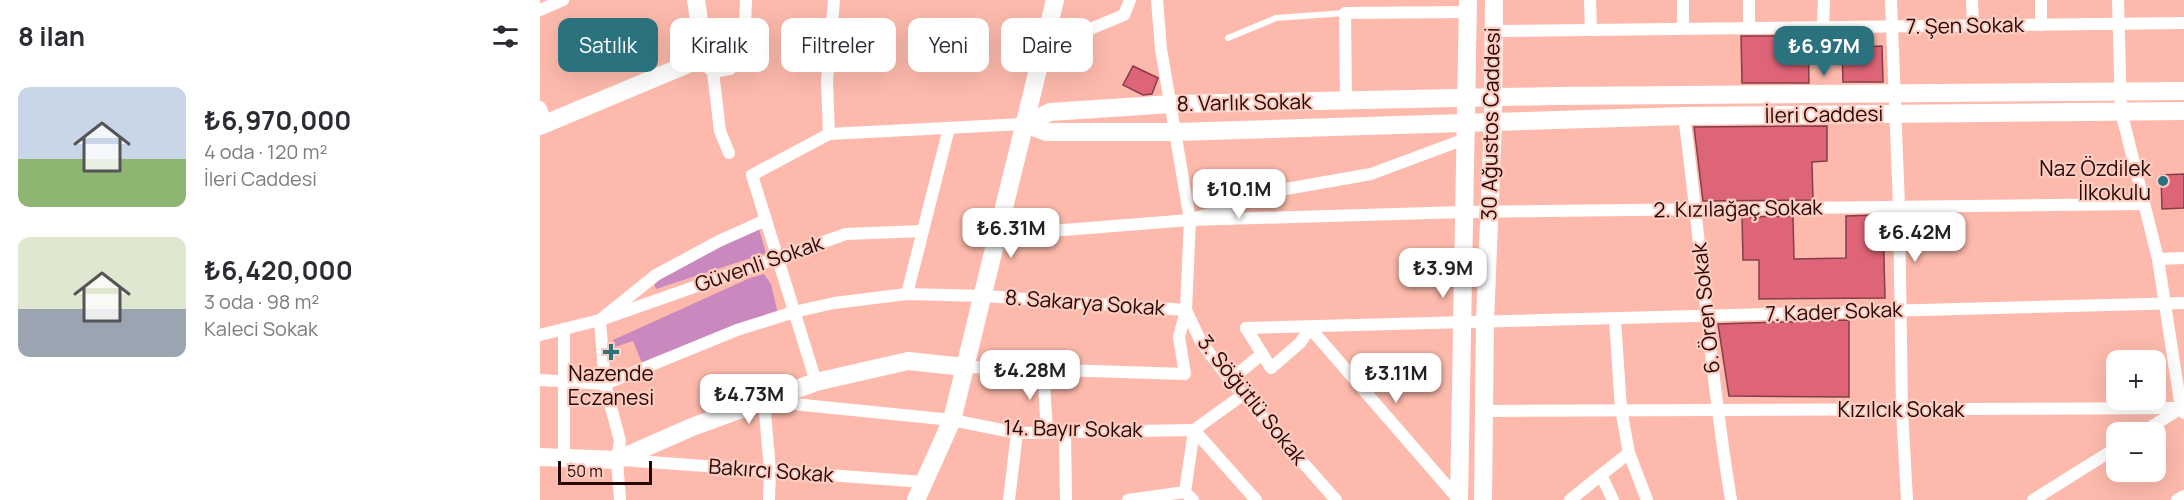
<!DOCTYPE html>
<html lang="tr">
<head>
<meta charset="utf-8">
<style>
  body { margin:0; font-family:Manrope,sans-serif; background:#f7f7f7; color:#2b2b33; height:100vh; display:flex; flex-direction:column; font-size:22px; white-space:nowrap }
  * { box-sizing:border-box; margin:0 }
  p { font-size:20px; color:#7c7c81 }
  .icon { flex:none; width:33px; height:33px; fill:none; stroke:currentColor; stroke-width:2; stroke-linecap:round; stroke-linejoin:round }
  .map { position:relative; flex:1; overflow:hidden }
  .sheet { display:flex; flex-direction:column; background:#fff; width:540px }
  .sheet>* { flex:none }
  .hud { position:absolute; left:18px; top:18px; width:570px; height:54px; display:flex; gap:12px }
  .buttons { position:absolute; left:1566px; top:350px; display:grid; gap:12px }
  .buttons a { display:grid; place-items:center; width:60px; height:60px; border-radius:12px; background:#fff; box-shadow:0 6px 24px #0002; font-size:30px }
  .scale { position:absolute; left:18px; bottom:15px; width:94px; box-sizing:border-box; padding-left:6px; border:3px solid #250804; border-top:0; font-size:16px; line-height:21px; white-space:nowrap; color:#250804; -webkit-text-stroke:4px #ffccc1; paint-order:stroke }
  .price { position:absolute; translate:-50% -51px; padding:0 14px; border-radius:12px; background:#fff; color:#222; font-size:20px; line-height:39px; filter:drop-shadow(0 2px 3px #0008) }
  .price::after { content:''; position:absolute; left:50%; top:36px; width:18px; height:14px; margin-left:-9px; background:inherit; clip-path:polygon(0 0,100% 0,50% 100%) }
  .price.current { background:#2b727f; color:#fff }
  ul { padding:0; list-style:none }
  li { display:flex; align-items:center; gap:18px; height:150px; padding:0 18px }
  li span { display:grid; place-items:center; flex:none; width:168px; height:120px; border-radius:12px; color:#555 }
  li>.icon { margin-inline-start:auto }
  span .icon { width:72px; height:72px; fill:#fffc; stroke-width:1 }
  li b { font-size:26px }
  h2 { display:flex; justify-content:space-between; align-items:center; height:72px; padding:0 18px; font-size:26px }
  .pill { padding:0 21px; border-radius:12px; background:#fff; box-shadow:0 6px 24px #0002; font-size:21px; line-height:54px }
  .pill.current { background:#2b727f; color:#fff }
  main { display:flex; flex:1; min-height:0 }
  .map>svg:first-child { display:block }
</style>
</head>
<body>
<main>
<section class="sheet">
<h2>8 ilan<svg class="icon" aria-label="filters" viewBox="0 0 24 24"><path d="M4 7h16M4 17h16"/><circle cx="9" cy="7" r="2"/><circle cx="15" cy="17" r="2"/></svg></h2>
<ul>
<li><span style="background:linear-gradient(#c9d6e8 60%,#8fb573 0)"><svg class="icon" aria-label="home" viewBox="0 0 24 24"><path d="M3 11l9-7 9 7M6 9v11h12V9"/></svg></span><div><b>₺6,970,000</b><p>4 oda · 120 m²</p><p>İleri Caddesi</p></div></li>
<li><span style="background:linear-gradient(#dfe7d0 60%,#9aa5b1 0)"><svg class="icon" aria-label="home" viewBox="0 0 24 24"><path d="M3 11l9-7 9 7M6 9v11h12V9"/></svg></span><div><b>₺6,420,000</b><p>3 oda · 98 m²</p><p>Kaleci Sokak</p></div></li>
</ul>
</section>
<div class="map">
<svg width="1644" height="500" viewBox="0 0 1644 500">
  <rect width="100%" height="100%" fill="#fdbaac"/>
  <!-- green -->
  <g fill="#c989bf">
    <path d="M219,229l7,24 -110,36 -3,-8 20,-13z"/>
    <path d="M224,274l7,10 7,30 -136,49 -9,-22 -18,6 -2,-7 137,-62z"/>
  </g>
  <!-- building -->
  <g fill="#de6478" stroke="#863d49" stroke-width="1.5">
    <path d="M1201,36h67l1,47h-67z"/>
    <path d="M1342,46l1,36h-40l-1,-34z"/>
    <path d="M593,66l25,12 -6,16 -9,1 -20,-10z"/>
    <path d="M1287,126v35l-15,1 1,38 -110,1 -9,-74z"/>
    <path d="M1644,174v34l-22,1 -1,-34z"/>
    <path d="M1338,215l5,2 2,81 -126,1v-39h-16l-1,-43 51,-1 1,43 52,-1v-42z"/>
    <path d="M1309,320v77l-120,-1 -11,-72z"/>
  </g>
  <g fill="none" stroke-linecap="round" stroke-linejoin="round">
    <!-- lane -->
    <path stroke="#fff" stroke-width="6" d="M688,38l48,-20 69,-5"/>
    <!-- street -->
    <g stroke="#fff" stroke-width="12">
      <path d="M617,0l4,49 29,171 -4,90 15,32 29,38 106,120"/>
      <path d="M1050,0l1,30"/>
      <path d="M1143,0v29"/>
      <path d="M1351,0l8,207 3,203 5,90"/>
      <path d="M1432,0l1,26"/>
      <path d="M1501,0v25"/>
      <path d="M1578,0l3,111 37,148 23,149 3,5"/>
      <path d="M0,10l23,-10"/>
      <path d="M1283,27l1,-27"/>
      <path d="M1209,28v-28"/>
      <path d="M954,31l690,-8"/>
      <path d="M504,48l80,-33 6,-15"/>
      <path d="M155,56l18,16 17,-3 14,-13 2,-56"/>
      <path d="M173,72l7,59 9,22"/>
      <path d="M806,101l-1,-88 122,-1"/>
      <path d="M0,107l7,16"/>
      <path d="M1144,116c17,128 26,257 47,384"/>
      <path d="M289,134l-2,-53 7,-81"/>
      <path d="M650,220l273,-8 681,-8"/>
      <path d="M459,235l191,-15 96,-31 85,-15 94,-35"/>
      <path d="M1618,259l26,-1"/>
      <path d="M367,294l42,-166"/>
      <path d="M1075,320l6,89 8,44 18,47"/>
      <path d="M706,328l938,-25"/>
      <path d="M706,328l25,40 29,-25 10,-15 149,172"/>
      <path d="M0,335l60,-15 56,-45 63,-34 47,-21"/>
      <path d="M503,367l4,65"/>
      <path d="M0,380l65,4 132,-54 57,-18 40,-9 73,-9 77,2 202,14 -7,27 6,37 -220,-7"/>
      <path d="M690,380l32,-26"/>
      <path d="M276,382l-64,-207 77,-41 196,-10"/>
      <path d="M704,394l-50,36 62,70"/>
      <path d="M944,411l697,-3"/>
      <path d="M525,432l1,68"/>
      <path d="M1603,432l38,-24"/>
      <path d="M24,458v-129"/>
      <path d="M82,460l302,22"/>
      <path d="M80,500l-3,-40 3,-19 -15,-57 -5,-64 246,-86 76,-3"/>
      <path d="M229,500l1,-30 -6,-69 188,19 65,13 177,-3 -9,62 8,8"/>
      <path d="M469,500l8,-67"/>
      <path d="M588,500l57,-8"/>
      <path d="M1030,500l31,-25"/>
      <path d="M1073,500l-12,-25 28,-22"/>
      <path d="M1493,500l83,-52"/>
      <path d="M1637,500l7,-4"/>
    </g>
    <!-- secondary -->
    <g stroke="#fff" stroke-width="18">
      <path d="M485,124l25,-12 122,-8 383,-8 629,-5"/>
      <path d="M485,124l22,8h129l508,-16 500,-5"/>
      <path d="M0,126l146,-61c17,-17 14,-42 10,-65"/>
      <path d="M0,457l77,3 75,-33 124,-45 92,-21 57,6"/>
      <path d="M376,500l36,-80 103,-420"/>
      <path d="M919,500l9,-500"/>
      <path d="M943,500l2,-178 8,-199 1,-123"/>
    </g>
  </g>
  <!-- markers -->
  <g fill="#2b727f" stroke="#ffccc1" stroke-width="2">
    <circle cx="1623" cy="181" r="6"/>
    <path d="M68 343h6v6h6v6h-6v6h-6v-6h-6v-6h6z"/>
  </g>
  <g text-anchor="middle" stroke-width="4.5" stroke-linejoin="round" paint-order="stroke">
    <!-- street labels -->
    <g font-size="21" fill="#250804" stroke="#ffccc1">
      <text transform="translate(1425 26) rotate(-1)" y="7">7. Şen Sokak</text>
      <text transform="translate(704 103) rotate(-1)" y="7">8. Varlık Sokak</text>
      <text transform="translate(1284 115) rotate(-1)" y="7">İleri Caddesi</text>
      <text transform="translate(951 124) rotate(-89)" y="7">30 Ağustos Caddesi</text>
      <text transform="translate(1198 209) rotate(-1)" y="7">2. Kızılağaç Sokak</text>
      <text transform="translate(219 264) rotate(-19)" y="7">Güvenli Sokak</text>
      <text transform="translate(545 303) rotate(4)" y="7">8. Sakarya Sokak</text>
      <text transform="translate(1166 308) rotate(-96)" y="7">6. Ören Sokak</text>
      <text transform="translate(1294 312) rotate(-2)" y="7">7. Kader Sokak</text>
      <text transform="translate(712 400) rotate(51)" y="7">3. Söğütlü Sokak</text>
      <text x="1361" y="417">Kızılcık Sokak</text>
      <text transform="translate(533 429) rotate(1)" y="7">14. Bayır Sokak</text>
      <text transform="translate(231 471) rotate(4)" y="7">Bakırcı Sokak</text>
    </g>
    <!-- poi labels -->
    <g font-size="21" fill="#250804" stroke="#ffccc1" text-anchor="end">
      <text x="1611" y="176">Naz Özdilek<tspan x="1611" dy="24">İlkokulu</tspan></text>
      <text x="71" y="381" text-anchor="middle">Nazende<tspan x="71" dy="24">Eczanesi</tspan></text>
    </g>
  </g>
</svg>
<div class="buttons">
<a>+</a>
<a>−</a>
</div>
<div class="scale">50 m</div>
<b class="price current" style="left:1284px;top:77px">₺6.97M</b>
<b class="price" style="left:699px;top:220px">₺10.1M</b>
<b class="price" style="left:471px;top:259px">₺6.31M</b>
<b class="price" style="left:1375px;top:263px">₺6.42M</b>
<b class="price" style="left:903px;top:299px">₺3.9M</b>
<b class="price" style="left:490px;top:401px">₺4.28M</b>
<b class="price" style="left:856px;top:404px">₺3.11M</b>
<b class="price" style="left:209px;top:425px">₺4.73M</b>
<div class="hud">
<a class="pill current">Satılık</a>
<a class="pill">Kiralık</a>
<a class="pill">Filtreler</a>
<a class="pill">Yeni</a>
<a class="pill">Daire</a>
</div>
</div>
</main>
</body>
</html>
